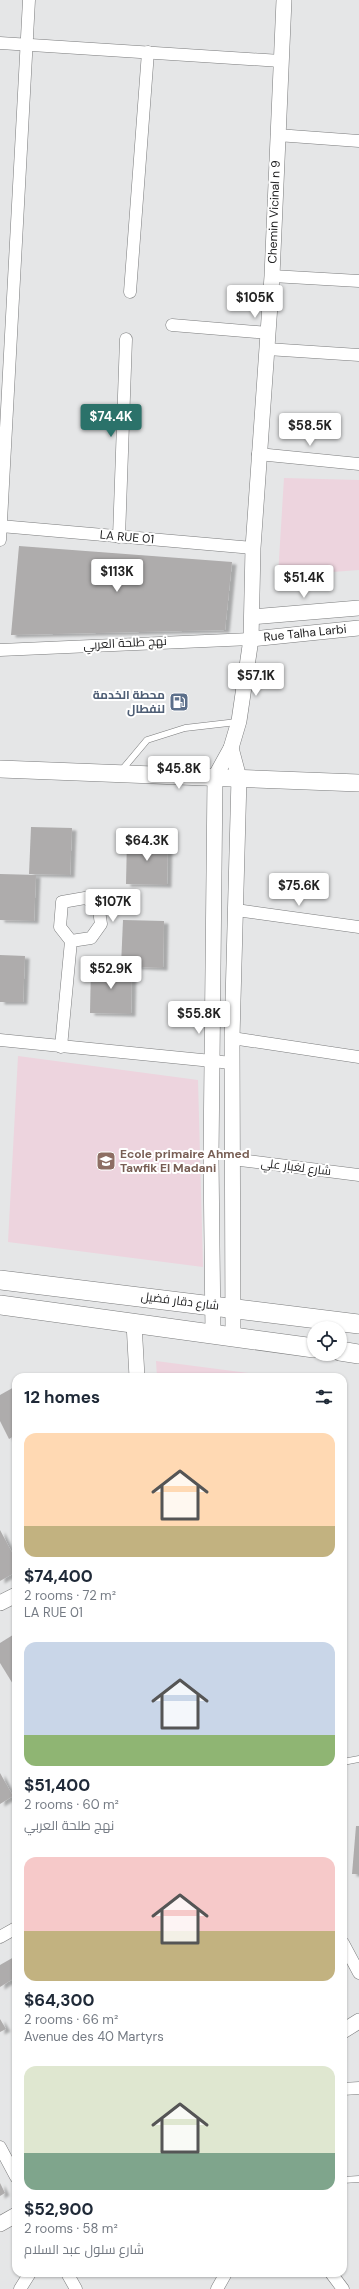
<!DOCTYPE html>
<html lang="en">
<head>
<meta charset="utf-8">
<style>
  body { margin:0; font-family:"DM Sans",Cairo,sans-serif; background:#f6f6f7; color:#1f2937; height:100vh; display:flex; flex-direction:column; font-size:15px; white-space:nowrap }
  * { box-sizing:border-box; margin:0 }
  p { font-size:13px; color:#747a83 }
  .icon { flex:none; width:22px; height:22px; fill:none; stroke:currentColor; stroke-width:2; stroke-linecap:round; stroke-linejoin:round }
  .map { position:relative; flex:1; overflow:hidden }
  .panel { position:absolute; left:12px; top:1373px; width:335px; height:904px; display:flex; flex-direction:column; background:#fff; border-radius:12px; box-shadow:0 1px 3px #0004 }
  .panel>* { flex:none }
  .buttons { position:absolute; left:307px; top:1321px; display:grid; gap:8px }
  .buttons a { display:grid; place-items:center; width:40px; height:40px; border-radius:50%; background:#fff; box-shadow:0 1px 3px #0004; font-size:20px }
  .price { position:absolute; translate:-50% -34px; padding:0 9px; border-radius:4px; background:#fff; color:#222; font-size:13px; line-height:26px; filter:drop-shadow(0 1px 2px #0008) }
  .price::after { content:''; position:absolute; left:50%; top:24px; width:12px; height:9px; margin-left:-6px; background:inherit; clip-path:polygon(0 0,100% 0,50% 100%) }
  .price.current { background:#2b726a; color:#fff }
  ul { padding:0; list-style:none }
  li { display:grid; align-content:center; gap:8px; height:212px; padding:0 12px }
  li span { display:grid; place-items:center; height:124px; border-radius:12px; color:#555 }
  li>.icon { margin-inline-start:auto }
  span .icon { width:72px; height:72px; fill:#fffc; stroke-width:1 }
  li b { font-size:17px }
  h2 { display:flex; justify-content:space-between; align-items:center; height:48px; padding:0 12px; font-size:17px }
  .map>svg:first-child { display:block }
</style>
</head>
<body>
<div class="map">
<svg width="359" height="2289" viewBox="0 0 359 2289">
  <defs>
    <filter id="shadow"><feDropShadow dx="4.5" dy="2.5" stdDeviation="1" flood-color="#0004"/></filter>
  </defs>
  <rect width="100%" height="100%" fill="#e5e6e7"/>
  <!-- education -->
  <g fill="#edd4de">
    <path d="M284,478l75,2v90l-81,6z"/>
    <path d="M18,1056l180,24 5,187 -195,-25z"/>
    <path d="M156,1361l124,16h-123z"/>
  </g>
  <!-- building -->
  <g fill="#aeacac" filter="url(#shadow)">
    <path d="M19,546l213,16 -7,68 -214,5z"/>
    <path d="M31,827l41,1 -2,47 -41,-1z"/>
    <path d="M127,838l41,1 -1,46 -41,-1z"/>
    <path d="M0,874l36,1 -2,46 -34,-1z"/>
    <path d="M123,920l41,1 -1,47 -42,-2z"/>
    <path d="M0,955l25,1 -2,46h-23z"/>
    <path d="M91,966l41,1 -1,47 -41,-1z"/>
    <path d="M16,1386v49l-7,4 -9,-18v-26z"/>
    <path d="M0,1530l16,30v12l-16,9z"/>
    <path d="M16,1633v56l-16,-26v-20z"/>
    <path d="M0,1773l13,23 -13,8z"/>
    <path d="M356,1826h3v48h-7z"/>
    <path d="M14,1957l2,20 -16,10v-22z"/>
    <path d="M0,2019l6,10 -6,3z"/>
    <path d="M0,2183l5,10 -5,3z"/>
  </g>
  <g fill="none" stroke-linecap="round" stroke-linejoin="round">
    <defs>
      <g id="service">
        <path d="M121,771l26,-31 38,-12 52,-6"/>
        <path d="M343,1762l16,-3"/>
        <path d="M343,2180l16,-1"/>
      </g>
      <g id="minor">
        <path d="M0,43l281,18"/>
        <path d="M277,135l82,6"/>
        <path d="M272,276l87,5"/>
        <path d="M130,292l18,-240"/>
        <path d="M172,325l96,8"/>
        <path d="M267,349l92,6"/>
        <path d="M258,454l101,10"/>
        <path d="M0,526l253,22"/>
        <path d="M119,537l7,-198"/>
        <path d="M0,540l29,-540"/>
        <path d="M0,650l251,-11"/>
        <path d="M236,910l123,17"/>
        <path d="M232,1038l127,19"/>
        <path d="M0,1040l232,23"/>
        <path d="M61,1047l10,-106 20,-3 10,-14 -3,-20 -13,-6 -23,4 -2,25 11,14"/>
        <path d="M232,1159l127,16"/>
        <path d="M0,1937l16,-9"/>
        <path d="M343,1943l16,30"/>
        <path d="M343,2089l16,-1"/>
        <path d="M0,2147l16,30"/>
        <path d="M67,2273l9,16"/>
        <path d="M331,2273l12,16"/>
        <path d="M20,2289l10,-16"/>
        <path d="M217,2289l9,-16"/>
      </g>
      <g id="tertiary">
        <path d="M252,617l107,-9"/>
        <path d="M251,639l108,-11"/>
        <path d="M231,748l8,30 -7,260 1,299"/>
        <path d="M134,1323l3,54"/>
        <path d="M213,1333l-2,-175 4,-381 16,-29 8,-27 12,-82 2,-91 19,-272 12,-276"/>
        <path d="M0,1603l16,-8"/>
        <path d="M343,2031l16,-10"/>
        <path d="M0,2224l16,-9"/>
      </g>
      <path id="secondary" d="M0,769l359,14"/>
      <g id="primary">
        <path d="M0,1280l359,44"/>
        <path d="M0,1305l314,43"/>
        <path d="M340,1351l19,3"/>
      </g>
    </defs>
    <!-- service casing -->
    <use href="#service" stroke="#7a7b7c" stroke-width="7"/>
    <!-- minor casing -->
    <use href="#minor" stroke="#7a7b7c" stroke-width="13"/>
    <!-- tertiary casing -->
    <use href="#tertiary" stroke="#7a7b7c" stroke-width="16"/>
    <!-- secondary casing -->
    <use href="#secondary" stroke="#7a7b7c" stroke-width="18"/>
    <!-- primary casing -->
    <use href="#primary" stroke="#7a7b7c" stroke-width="20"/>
    <!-- service -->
    <use href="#service" stroke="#fff" stroke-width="6"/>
    <!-- minor -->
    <use href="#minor" stroke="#fff" stroke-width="12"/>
    <!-- tertiary -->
    <use href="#tertiary" stroke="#fff" stroke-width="15"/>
    <!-- secondary -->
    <use href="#secondary" stroke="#fff" stroke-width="17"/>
    <!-- primary -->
    <use href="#primary" stroke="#fff" stroke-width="19"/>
  </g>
  <!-- icons -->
  <defs>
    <symbol id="fuel-square" viewBox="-11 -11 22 22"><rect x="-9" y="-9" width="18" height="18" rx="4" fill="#5c6f8a" stroke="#fff"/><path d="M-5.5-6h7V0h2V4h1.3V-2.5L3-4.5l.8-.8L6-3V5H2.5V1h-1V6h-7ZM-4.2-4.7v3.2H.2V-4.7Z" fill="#fff"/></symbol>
    <symbol id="school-square" viewBox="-11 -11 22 22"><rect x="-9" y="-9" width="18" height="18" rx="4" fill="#8d6e63" stroke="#fff"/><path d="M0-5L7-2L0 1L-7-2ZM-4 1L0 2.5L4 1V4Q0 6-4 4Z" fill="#fff"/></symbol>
  </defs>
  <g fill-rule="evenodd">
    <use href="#fuel-square" x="168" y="691" width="22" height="22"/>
    <use href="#school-square" x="95" y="1150" width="22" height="22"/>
  </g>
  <g text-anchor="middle" stroke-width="4" stroke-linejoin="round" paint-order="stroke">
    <!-- street labels -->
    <g font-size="12" fill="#222223" stroke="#fff">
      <text transform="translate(274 212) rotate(-88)" y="4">Chemin Vicinal n 9</text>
      <text transform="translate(127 537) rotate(5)" y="4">LA RUE 01</text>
      <text transform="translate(305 633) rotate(-6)" y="4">Rue Talha Larbi</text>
      <text transform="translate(125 643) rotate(-3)" y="4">نهج طلحة العربي</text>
      <text transform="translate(296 1167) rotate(7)" y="4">شارع لغبار علي</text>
      <text transform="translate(180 1301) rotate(7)" y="4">شارع دقار فضيل</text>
    </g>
    <!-- service labels -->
    <g font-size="12" font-weight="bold" fill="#4e5e75" stroke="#fff" text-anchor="end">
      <text x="165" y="699">محطة الخدمة<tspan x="165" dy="14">لنفطال</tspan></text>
    </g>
    <!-- education labels -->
    <g font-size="12" font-weight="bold" fill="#785e54" stroke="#fff" text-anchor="start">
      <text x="120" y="1158">Ecole primaire Ahmed<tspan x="120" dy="14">Tawfik El Madani</tspan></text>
    </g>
  </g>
</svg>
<div class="buttons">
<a><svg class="icon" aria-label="locate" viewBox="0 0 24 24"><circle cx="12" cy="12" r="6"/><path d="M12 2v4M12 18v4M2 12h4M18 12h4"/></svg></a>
</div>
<b class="price" style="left:255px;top:319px">$105K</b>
<b class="price current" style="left:111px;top:438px">$74.4K</b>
<b class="price" style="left:310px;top:447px">$58.5K</b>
<b class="price" style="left:117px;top:593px">$113K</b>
<b class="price" style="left:304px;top:599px">$51.4K</b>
<b class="price" style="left:256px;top:697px">$57.1K</b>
<b class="price" style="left:179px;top:790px">$45.8K</b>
<b class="price" style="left:147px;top:862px">$64.3K</b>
<b class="price" style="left:299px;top:907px">$75.6K</b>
<b class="price" style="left:113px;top:923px">$107K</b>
<b class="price" style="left:111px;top:990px">$52.9K</b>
<b class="price" style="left:199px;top:1035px">$55.8K</b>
<section class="panel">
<h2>12 homes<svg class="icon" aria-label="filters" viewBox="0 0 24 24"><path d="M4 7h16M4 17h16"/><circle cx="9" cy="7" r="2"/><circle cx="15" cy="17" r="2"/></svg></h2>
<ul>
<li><span style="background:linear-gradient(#ffd9b3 75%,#c2b280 0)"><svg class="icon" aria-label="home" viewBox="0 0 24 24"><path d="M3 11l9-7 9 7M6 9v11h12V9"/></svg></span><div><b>$74,400</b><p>2 rooms · 72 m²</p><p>LA RUE 01</p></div></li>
<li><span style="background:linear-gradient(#c9d6e8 75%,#8fb573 0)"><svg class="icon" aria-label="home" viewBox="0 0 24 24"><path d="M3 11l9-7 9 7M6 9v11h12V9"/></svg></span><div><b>$51,400</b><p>2 rooms · 60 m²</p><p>نهج طلحة العربي</p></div></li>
<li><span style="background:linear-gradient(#f6c9c9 60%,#c2b280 0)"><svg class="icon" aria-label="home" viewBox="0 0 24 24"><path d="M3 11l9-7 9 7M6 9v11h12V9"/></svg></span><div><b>$64,300</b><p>2 rooms · 66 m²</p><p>Avenue des 40 Martyrs</p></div></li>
<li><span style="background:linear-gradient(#dfe7d0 70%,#7fa58c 0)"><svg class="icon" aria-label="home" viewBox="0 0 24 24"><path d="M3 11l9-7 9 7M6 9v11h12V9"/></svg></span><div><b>$52,900</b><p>2 rooms · 58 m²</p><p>شارع سلول عبد السلام</p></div></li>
</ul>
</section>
</div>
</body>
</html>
